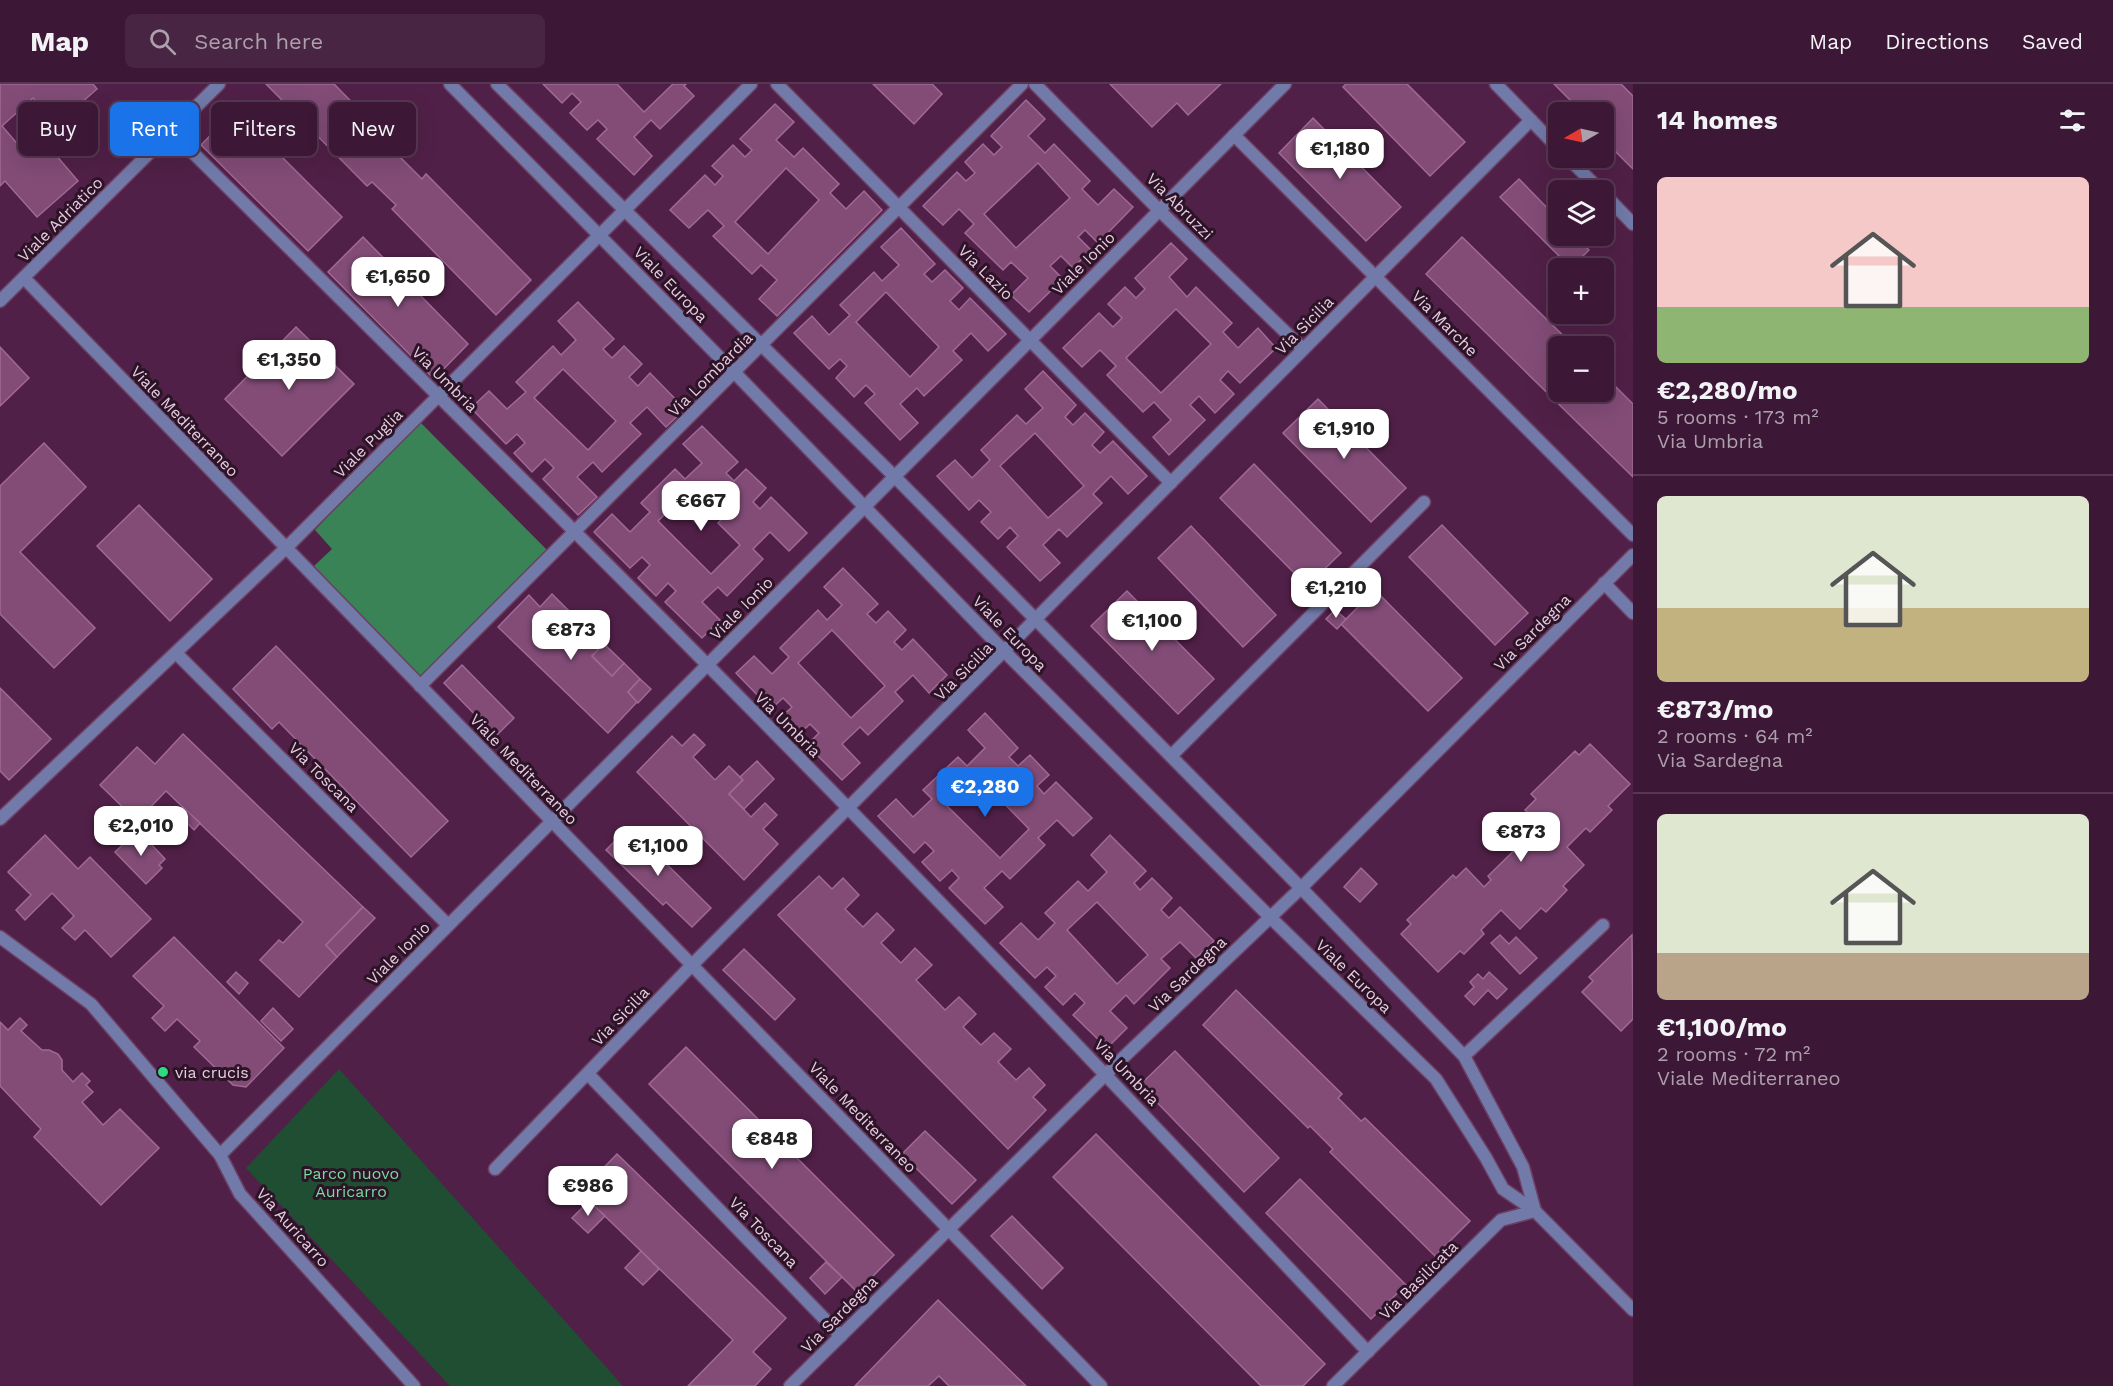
<!DOCTYPE html>
<html lang="en">
<head>
<meta charset="utf-8">
<style>
  body { margin:0; font-family:"Work Sans",sans-serif; background:#482542; color:#f1f3f6; height:100vh; display:flex; flex-direction:column; font-size:22px; white-space:nowrap }
  * { box-sizing:border-box; margin:0 }
  p { font-size:20px; color:#ada0ad }
  .icon { flex:none; width:33px; height:33px; fill:none; stroke:currentColor; stroke-width:2; stroke-linecap:round; stroke-linejoin:round }
  .map { position:relative; flex:1; overflow:hidden }
  .details { display:flex; flex-direction:column; background:#3d1836; width:480px }
  .details>* { flex:none }
  .banner { position:absolute; left:18px; top:18px; width:570px; height:54px; display:flex; gap:12px }
  .needle { width:39px; rotate:261deg }
  .tools { position:absolute; left:1548px; top:18px; display:grid; gap:12px }
  .tools a { display:grid; place-items:center; width:66px; height:66px; border-radius:9px; background:#3d1836; box-shadow:0 6px 24px #0002,0 0 0 2px #563751; font-size:30px }
  .price { position:absolute; translate:-50% -51px; padding:0 14px; border-radius:12px; background:#fff; color:#222; font-size:20px; line-height:39px; filter:drop-shadow(0 2px 3px #0008) }
  .price::after { content:''; position:absolute; left:50%; top:36px; width:18px; height:14px; margin-left:-9px; background:inherit; clip-path:polygon(0 0,100% 0,50% 100%) }
  .price.selected { background:#1a73e8; color:#fff }
  ul { padding:0; list-style:none }
  li { display:grid; align-content:center; gap:12px; height:318px; padding:0 24px }
  li+li { border-top:2px solid #563751 }
  li span { display:grid; place-items:center; height:186px; border-radius:9px; color:#555 }
  li>.icon { margin-inline-start:auto }
  span .icon { width:108px; height:108px; fill:#fffc; stroke-width:1 }
  li b { font-size:26px }
  h2 { display:flex; justify-content:space-between; align-items:center; height:72px; padding:0 24px; font-size:26px }
  .tag { padding:0 21px; border-radius:9px; background:#3d1836; box-shadow:0 6px 24px #0002,0 0 0 2px #563751; font-size:21px; line-height:54px }
  .tag.selected { background:#1a73e8; color:#fff }
  header { display:flex; align-items:center; gap:36px; box-sizing:border-box; height:84px; padding:0 30px; background:#3d1836; border-bottom:2px solid #563751 }
  header strong { font-size:28px }
  nav { display:flex; gap:33px; margin-inline-start:auto; font-size:21px }
  .search { width:420px; height:54px; background:#482542; display:flex; align-items:center; gap:15px; box-sizing:border-box; padding:0 21px; border-radius:9px; color:#ada0ad; font-size:22px }
  main { display:flex; flex:1; min-height:0 }
  .map>svg:first-child { display:block }
</style>
</head>
<body>
<header>
<strong>Map</strong>
<div class="search"><svg class="icon" aria-label="search" viewBox="0 0 24 24"><circle cx="10" cy="10" r="6"/><path d="M15 15l6 6"/></svg>Search here</div>
<nav><a>Map</a><a>Directions</a><a>Saved</a></nav>
</header>
<main>
<div class="map">
<svg width="1633" height="1302" viewBox="0 0 1633 1302">
  <rect width="100%" height="100%" fill="#512048"/>
  <!-- green -->
  <path fill="#204e33" d="M339,985l284,317h-173l-204,-218z"/>
  <!-- forest -->
  <path fill="#398357" d="M419,337l130,131 -129,127 -106,-113 18,-17 -17,-19z"/>
  <!-- building -->
  <g fill="#824c77" stroke="#a16995" stroke-width="1.5" fill-rule="evenodd">
    <path d="M0,0h93l4,5 -40,35 -24,-26 -31,28 19,22 17,-14 40,47 -41,36 -32,-36 -5,5z"/>
    <path d="M266,0h68l68,69 -3,3 23,23 4,-5 105,106 -35,35 -104,-106 4,-4 -24,-23 -5,4z"/>
    <path d="M543,0h74l27,28 29,-28h13l-2,2 10,10 -34,33 -9,-9 -17,17 18,19 -18,19 -37,-36 10,-10 -9,-9 -11,10 -17,-17 11,-11 -9,-9 -10,10z"/>
    <path d="M873,0h59l10,10 -28,30z"/>
    <path d="M1110,0h111l-33,31 -11,-12 -25,24z"/>
    <path d="M1346,0h61l58,58 -35,34 -87,-89z"/>
    <path d="M1554,0h67l12,12v73l-29,-29 3,-2 -3,-4v-22h-22z"/>
    <path d="M1026,16l19,19 -17,17 17,17 9,-9 36,37 -8,8 16,16 16,-16 19,18 -35,36 -13,-13 -7,7 13,13 -18,18 -12,-12 -11,10 13,13 -34,33 -18,-17 17,-17 -17,-16 -8,8 -38,-37 9,-9 -15,-15 -16,16 -20,-19 34,-34 9,9 9,-8 -10,-11 18,-18 11,11 8,-8 -11,-11zM1038,79l32,35 -54,50 -32,-34z"/>
    <path d="M775,20l19,18 -18,18 18,17 9,-9 36,36 -9,9 16,16 18,-18 18,19 -105,106 -18,-17 18,-19 -16,-15 -9,9 -39,-38 11,-10 -16,-16 -19,18 -19,-18 35,-35 10,10 8,-9 -11,-10 21,-21 12,12 7,-7 -12,-11zM786,84l33,32 -51,54 -33,-32z"/>
    <path d="M235,26l107,107 -34,34 -107,-106z"/>
    <path d="M1313,34l88,89 -35,34 -87,-88z"/>
    <path d="M1519,95l39,40v17h17l14,14 -18,18 -71,-71z"/>
    <path d="M901,144l34,36 -11,10 8,8 13,-12 18,18 -13,13 9,9 11,-12 36,36 -18,17 -17,-18 -18,18 9,9 -38,36 -7,-8 -17,16 18,19 -18,17 -35,-37 10,-9 -9,-9 -12,12 -18,-19 11,-12 -7,-7 -11,10 -35,-36 18,-17 17,19 21,-20 -10,-10 34,-33 8,9 17,-16 -18,-18zM886,208l53,55 -29,30 -54,-55z"/>
    <path d="M363,153l105,107 -34,35 -106,-107z"/>
    <path d="M1462,153l112,109h-16v46h46v-17l29,29v73l-207,-203z"/>
    <path d="M1171,159l16,16 -18,18 18,20 9,-10 36,36 -9,9 15,16 20,-20 18,20 -36,35 -12,-12 -8,9 14,14 -19,19 -16,-17 -9,9 15,15 -36,35 -16,-18 18,-17 -17,-18 -11,10 -36,-37 9,-9 -16,-16 -18,17 -19,-19 36,-35 14,14 9,-9 -14,-14 17,-17 11,11 9,-9 -10,-11zM1176,225l35,35 -50,49 -35,-35z"/>
    <path d="M578,218l36,37 -11,10 9,9 12,-12 18,18 -13,13 9,9 12,-13 35,36 -19,18 -19,-20 -17,16 11,11 -39,38 -9,-10 -16,15 20,20 -19,18 -35,-36 11,-11 -9,-9 -13,13 -18,-19 11,-10 -8,-9 -11,10 -35,-36 18,-17 18,18 19,-17 -10,-10 37,-36 8,9 15,-15 -18,-19zM563,285l53,52 -28,29 -54,-52z"/>
    <path d="M296,243l58,57 -72,72 -57,-57z"/>
    <path d="M0,263l29,31 -29,28z"/>
    <path d="M1043,287l33,34 -11,12 8,8 12,-12 19,19 -12,13 8,8 13,-12 34,35 -19,18 -17,-18 -18,18 9,9 -35,34 -8,-8 -16,16 17,18 -20,18 -33,-34 11,-11 -8,-9 -12,12 -17,-17 10,-10 -12,-12 -10,10 -32,-34 18,-16 17,18 18,-18 -9,-10 36,-35 9,9 17,-16 -18,-19zM1035,349l49,53 -36,32 -48,-52z"/>
    <path d="M1318,315l88,89 -35,34 -88,-89z"/>
    <path d="M702,342l36,36 -12,11 8,8 12,-12 20,19 -13,14 7,7 11,-12 36,36 -18,18 -19,-19 -17,17 10,10 -36,37 -9,-9 -16,15 18,18 -18,18 -37,-36 11,-11 -8,-8 -12,13 -18,-18 12,-13 -8,-8 -12,11 -36,-36 18,-18 18,18 20,-20 -9,-9 34,-34 10,10 17,-16 -19,-19zM688,407l23,22 4,-4 8,9 -5,5 22,22 -29,29 -53,-53z"/>
    <path d="M44,359l42,44 -66,65 75,76 -41,40 -54,-54v-128z"/>
    <path d="M1254,380l87,89 -34,33 -87,-88z"/>
    <path d="M688,407l23,22 -13,12 -15,-16 -3,3 -7,-7z"/>
    <path d="M139,421l73,74 -42,42 -73,-75z"/>
    <path d="M1442,441l86,88 -33,32 -86,-88z"/>
    <path d="M1191,442l85,89 -33,32 -85,-89z"/>
    <path d="M843,484l35,36 -11,10 9,9 12,-12 18,19 -12,12 8,8 11,-11 34,36 -18,18 -16,-18 -18,17 8,9 -35,34 -8,-8 -18,17 18,19 -18,17 -35,-35 12,-12 -9,-9 -14,13 -17,-18 13,-12 -9,-9 -12,11 -35,-36 18,-17 18,18 17,-17 -9,-9 38,-38 9,10 15,-15 -18,-18zM832,546l53,56 -34,32 -53,-55z"/>
    <path d="M1375,506l87,88 -34,33 -87,-87z"/>
    <path d="M1127,507l87,88 -36,35 -87,-88z"/>
    <path d="M552,510l16,16 -11,12 19,18 12,-11 16,15 -12,12 20,20 12,-13 16,16 -12,13 9,10 -29,31 -110,-106 31,-32 11,12z"/>
    <path d="M568,526l9,8 -11,12 -9,-8z"/>
    <path d="M1335,526l11,9 -9,10 -11,-10z"/>
    <path d="M604,560l20,19 -12,13 -20,-20z"/>
    <path d="M276,562l172,175 -37,36 -132,-135 -7,7 -39,-40z"/>
    <path d="M462,581l52,53 -18,18 -52,-53z"/>
    <path d="M640,595l11,10 -13,14 -10,-11z"/>
    <path d="M0,604l51,51 -42,41 -9,-9z"/>
    <path d="M985,629l33,35 -9,9 9,9 12,-11 19,20 -12,11 7,8 12,-12 36,36 -19,18 -16,-16 -19,18 7,7 -35,34 -8,-8 -18,17 19,19 -18,17 -36,-36 10,-10 -7,-8 -12,11 -18,-19 12,-11 -9,-9 -11,11 -36,-37 18,-17 17,18 19,-18 -9,-9 35,-33 9,9 18,-18 -17,-18zM975,690l54,55 -29,29 -56,-55z"/>
    <path d="M183,650l180,173 -37,38 11,12 -38,40 -39,-37 19,-20 4,3 20,-21 -137,-131 -29,30 -37,-36 37,-38 18,17z"/>
    <path d="M694,650l11,11 -12,12 22,23 14,-14 14,14 -14,14 22,23 14,-14 12,12 -14,14 15,15 -34,36 -107,-108 35,-36 10,10z"/>
    <path d="M1590,660l40,40 -22,22 4,4 -22,22 -4,-4 -19,19 17,18 -21,21 4,4 -21,22 -5,-4 -21,21 -19,-19 -20,20 3,4 -20,20 -4,-3 -22,21 -37,-38 10,-10 -4,-4 46,-45 3,3 10,-10 18,19 7,-7 -3,-4 44,-43 4,3 8,-8 -19,-18 11,-11 -5,-5 44,-43 4,4z"/>
    <path d="M757,677l17,18 -30,30 -15,-15 14,-14 -3,-3z"/>
    <path d="M183,723l17,16 -6,7 -16,-16z"/>
    <path d="M629,743l82,81 -19,19 -26,-25 -3,3 -57,-55z"/>
    <path d="M138,746l27,29 -6,6 3,3 -16,16 -31,-32z"/>
    <path d="M45,751l33,34 12,-12 61,62 -40,38 -26,-27 -10,10 -13,-12 12,-12 -22,-23 -27,27 -9,-10 15,-15 -23,-23z"/>
    <path d="M1110,751l36,36 -12,12 6,7 12,-12 20,20 -11,12 8,8 11,-11 34,34 -18,17 -16,-16 -19,17 9,9 -36,36 -8,-9 -16,16 17,17 -20,20 -34,-33 12,-12 -10,-10 -12,12 -18,-18 11,-11 -9,-9 -12,11 -35,-35 21,-20 17,17 17,-17 -10,-10 33,-32 10,10 19,-19 -16,-17zM1097,818l51,53 -31,29 -50,-54z"/>
    <path d="M1361,784l16,16 -17,18 -16,-15z"/>
    <path d="M819,792l13,13 11,-11 16,17 -14,14 18,18 14,-14 17,17 -13,13 20,20 14,-15 17,17 -16,15 29,30 14,-13 17,17 -13,13 18,18 13,-12 17,16 -13,13 18,18 13,-12 16,17 -12,12 13,13 -38,39 -230,-234z"/>
    <path d="M363,823l12,11 -38,39 -11,-12z"/>
    <path d="M1500,851l9,9 7,-7 21,21 -17,16 -29,-31z"/>
    <path d="M1632,851l1,84 -12,12 -39,-39 11,-11 -4,-4z"/>
    <path d="M174,853l110,111 -38,39 -13,-2 -39,-38 6,-6 -23,-22 -12,12 -13,-13 12,-12 -31,-30z"/>
    <path d="M744,865l51,50 -20,21 -52,-50z"/>
    <path d="M236,888l12,11 -9,11 -12,-12z"/>
    <path d="M1489,888l18,17 -10,10 -9,-9 -14,15 -9,-9 9,-9 -4,-5 8,-8 5,5z"/>
    <path d="M1236,906l106,104 -4,4 23,23 4,-3 105,103 -35,35 -105,-104 3,-3 -23,-23 -2,2 -105,-103z"/>
    <path d="M273,924l20,21 -12,12 -20,-20z"/>
    <path d="M20,934l7,7 -6,6 21,19h7l9,4 4,6v10l11,12 9,-9 8,8 -4,4 7,7 -11,10 21,23 17,-16 39,39 -58,57 -67,-68 7,-8 -41,-43v-64l8,8z"/>
    <path d="M686,963l208,208 -37,37 -208,-208z"/>
    <path d="M1175,967l104,107 -35,34 -104,-107z"/>
    <path d="M925,1047l51,49 -24,24 -50,-50z"/>
    <path d="M1096,1050l229,230 -22,22h-42l-208,-209z"/>
    <path d="M617,1070l169,164 -33,34 18,17 -16,17h-67l45,-46 -153,-148z"/>
    <path d="M1300,1095l106,106 -35,34 -105,-106z"/>
    <path d="M589,1117l16,15 -17,17 -16,-15z"/>
    <path d="M1012,1132l51,52 -21,21 -51,-53z"/>
    <path d="M641,1167l18,18 -16,16 -18,-17z"/>
    <path d="M826,1178l16,15 -17,17 -15,-16z"/>
    <path d="M938,1216l88,86h-77l-10,-10 -11,10h-73z"/>
  </g>
  <g fill="none" stroke-linecap="round" stroke-linejoin="round">
    <defs>
      <g id="minor">
        <path d="M450,0l285,289 270,279 265,265 166,162 50,79 17,31 32,22 98,99"/>
        <path d="M497,0l397,392 407,412 163,168 59,111 12,44"/>
        <path d="M777,0l394,399"/>
        <path d="M1035,0l124,126 144,139"/>
        <path d="M1496,0l62,64"/>
        <path d="M171,47c228,226 457,451 681,681 174,178 345,359 516,540"/>
        <path d="M1234,51l399,400"/>
        <path d="M1568,74l32,32"/>
        <path d="M1604,110l29,30"/>
        <path d="M24,194l1077,1108"/>
        <path d="M0,217l219,-217"/>
        <path d="M1604,499l29,30"/>
        <path d="M176,569l272,272"/>
        <path d="M420,602l602,-602"/>
        <path d="M1171,672l253,-254"/>
        <path d="M0,735l286,-271 465,-464"/>
        <path d="M1464,972l139,-131"/>
        <path d="M588,990l253,262"/>
        <path d="M220,1071l1065,-1071"/>
        <path d="M495,1085l197,-204 839,-845"/>
        <path d="M790,1302l316,-312 195,-186 332,-333"/>
        <path d="M1333,1302l168,-166 34,-9"/>
      </g>
      <path id="tertiary" d="M0,853l91,67 129,151 20,39 174,192"/>
    </defs>
    <!-- minor casing -->
    <use href="#minor" stroke="#6d3f64" stroke-width="15"/>
    <!-- tertiary casing -->
    <use href="#tertiary" stroke="#6d3f64" stroke-width="15"/>
    <!-- minor -->
    <use href="#minor" stroke="#717aa9" stroke-width="12"/>
    <!-- tertiary -->
    <use href="#tertiary" stroke="#717aa9" stroke-width="12"/>
  </g>
  <!-- markers -->
  <circle fill="#2fd883" stroke="#2b1426" stroke-width="2" cx="163" cy="988" r="6"/>
  <g text-anchor="middle" stroke-width="6" stroke-linejoin="round" paint-order="stroke">
    <!-- street labels -->
    <g font-size="16" fill="#ebcbe3" stroke="#2b1426">
      <text transform="translate(1180 122) rotate(45)" y="6">Via Abruzzi</text>
      <text transform="translate(60 135) rotate(-45)" y="6">Viale Adriatico</text>
      <text transform="translate(1083 179) rotate(-45)" y="6">Viale Ionio</text>
      <text transform="translate(986 188) rotate(45)" y="6">Via Lazio</text>
      <text transform="translate(671 200) rotate(46)" y="6">Viale Europa</text>
      <text transform="translate(1445 239) rotate(45)" y="6">Via Marche</text>
      <text transform="translate(1304 241) rotate(-45)" y="6">Via Sicilia</text>
      <text transform="translate(710 290) rotate(-45)" y="6">Via Lombardia</text>
      <text transform="translate(445 295) rotate(45)" y="6">Via Umbria</text>
      <text transform="translate(185 337) rotate(46)" y="6">Viale Mediterraneo</text>
      <text transform="translate(368 359) rotate(-45)" y="6">Viale Puglia</text>
      <text transform="translate(741 524) rotate(-45)" y="6">Viale Ionio</text>
      <text transform="translate(1532 548) rotate(-45)" y="6">Via Sardegna</text>
      <text transform="translate(1010 549) rotate(46)" y="6">Viale Europa</text>
      <text transform="translate(963 587) rotate(-45)" y="6">Via Sicilia</text>
      <text transform="translate(788 640) rotate(45)" y="6">Via Umbria</text>
      <text transform="translate(524 685) rotate(46)" y="6">Viale Mediterraneo</text>
      <text transform="translate(324 693) rotate(45)" y="6">Via Toscana</text>
      <text transform="translate(398 869) rotate(-45)" y="6">Viale Ionio</text>
      <text transform="translate(1187 890) rotate(-44)" y="6">Via Sardegna</text>
      <text transform="translate(1354 892) rotate(44)" y="6">Viale Europa</text>
      <text transform="translate(620 932) rotate(-46)" y="6">Via Sicilia</text>
      <text transform="translate(1127 988) rotate(46)" y="6">Via Umbria</text>
      <text transform="translate(863 1033) rotate(46)" y="6">Viale Mediterraneo</text>
      <text transform="translate(293 1143) rotate(48)" y="6">Via Auricarro</text>
      <text transform="translate(764 1148) rotate(46)" y="6">Via Toscana</text>
      <text transform="translate(1418 1196) rotate(-45)" y="6">Via Basilicata</text>
      <text transform="translate(839 1230) rotate(-45)" y="6">Via Sardegna</text>
    </g>
    <!-- poi labels -->
    <g font-size="16" fill="#ebcbe3" stroke="#2b1426" text-anchor="start">
      <text x="175" y="994">via crucis</text>
    </g>
    <!-- park labels -->
    <g font-size="16" fill="#77dd9f" stroke="#2b1426">
      <text x="351" y="1095">Parco nuovo<tspan x="351" dy="18">Auricarro</tspan></text>
    </g>
  </g>
</svg>
<div class="tools">
<a><svg class="needle" viewBox="-14 -14 28 28"><path d="M0-13l5 13h-10z" fill="#e53935"/><path d="M0 13l5-13h-10z" fill="#ada0ad"/></svg></a>
<a><svg class="icon" aria-label="layers" viewBox="0 0 24 24"><path d="M12 4l9 5-9 5-9-5zM3 14l9 5 9-5"/></svg></a>
<a>+</a>
<a>−</a>
</div>
<b class="price" style="left:1340px;top:96px">€1,180</b>
<b class="price" style="left:398px;top:224px">€1,650</b>
<b class="price" style="left:289px;top:307px">€1,350</b>
<b class="price" style="left:1344px;top:376px">€1,910</b>
<b class="price" style="left:701px;top:448px">€667</b>
<b class="price" style="left:1336px;top:535px">€1,210</b>
<b class="price" style="left:1152px;top:568px">€1,100</b>
<b class="price" style="left:571px;top:577px">€873</b>
<b class="price selected" style="left:985px;top:734px">€2,280</b>
<b class="price" style="left:141px;top:773px">€2,010</b>
<b class="price" style="left:1521px;top:779px">€873</b>
<b class="price" style="left:658px;top:793px">€1,100</b>
<b class="price" style="left:772px;top:1086px">€848</b>
<b class="price" style="left:588px;top:1133px">€986</b>
<div class="banner">
<a class="tag">Buy</a>
<a class="tag selected">Rent</a>
<a class="tag">Filters</a>
<a class="tag">New</a>
</div>
</div>
<section class="details">
<h2>14 homes<svg class="icon" aria-label="filters" viewBox="0 0 24 24"><path d="M4 7h16M4 17h16"/><circle cx="9" cy="7" r="2"/><circle cx="15" cy="17" r="2"/></svg></h2>
<ul>
<li><span style="background:linear-gradient(#f6c9c9 70%,#8fb573 0)"><svg class="icon" aria-label="home" viewBox="0 0 24 24"><path d="M3 11l9-7 9 7M6 9v11h12V9"/></svg></span><div><b>€2,280/mo</b><p>5 rooms · 173 m²</p><p>Via Umbria</p></div></li>
<li><span style="background:linear-gradient(#dfe7d0 60%,#c2b280 0)"><svg class="icon" aria-label="home" viewBox="0 0 24 24"><path d="M3 11l9-7 9 7M6 9v11h12V9"/></svg></span><div><b>€873/mo</b><p>2 rooms · 64 m²</p><p>Via Sardegna</p></div></li>
<li><span style="background:linear-gradient(#dfe7d0 75%,#b9a48a 0)"><svg class="icon" aria-label="home" viewBox="0 0 24 24"><path d="M3 11l9-7 9 7M6 9v11h12V9"/></svg></span><div><b>€1,100/mo</b><p>2 rooms · 72 m²</p><p>Viale Mediterraneo</p></div></li>
</ul>
</section>
</main>
</body>
</html>
